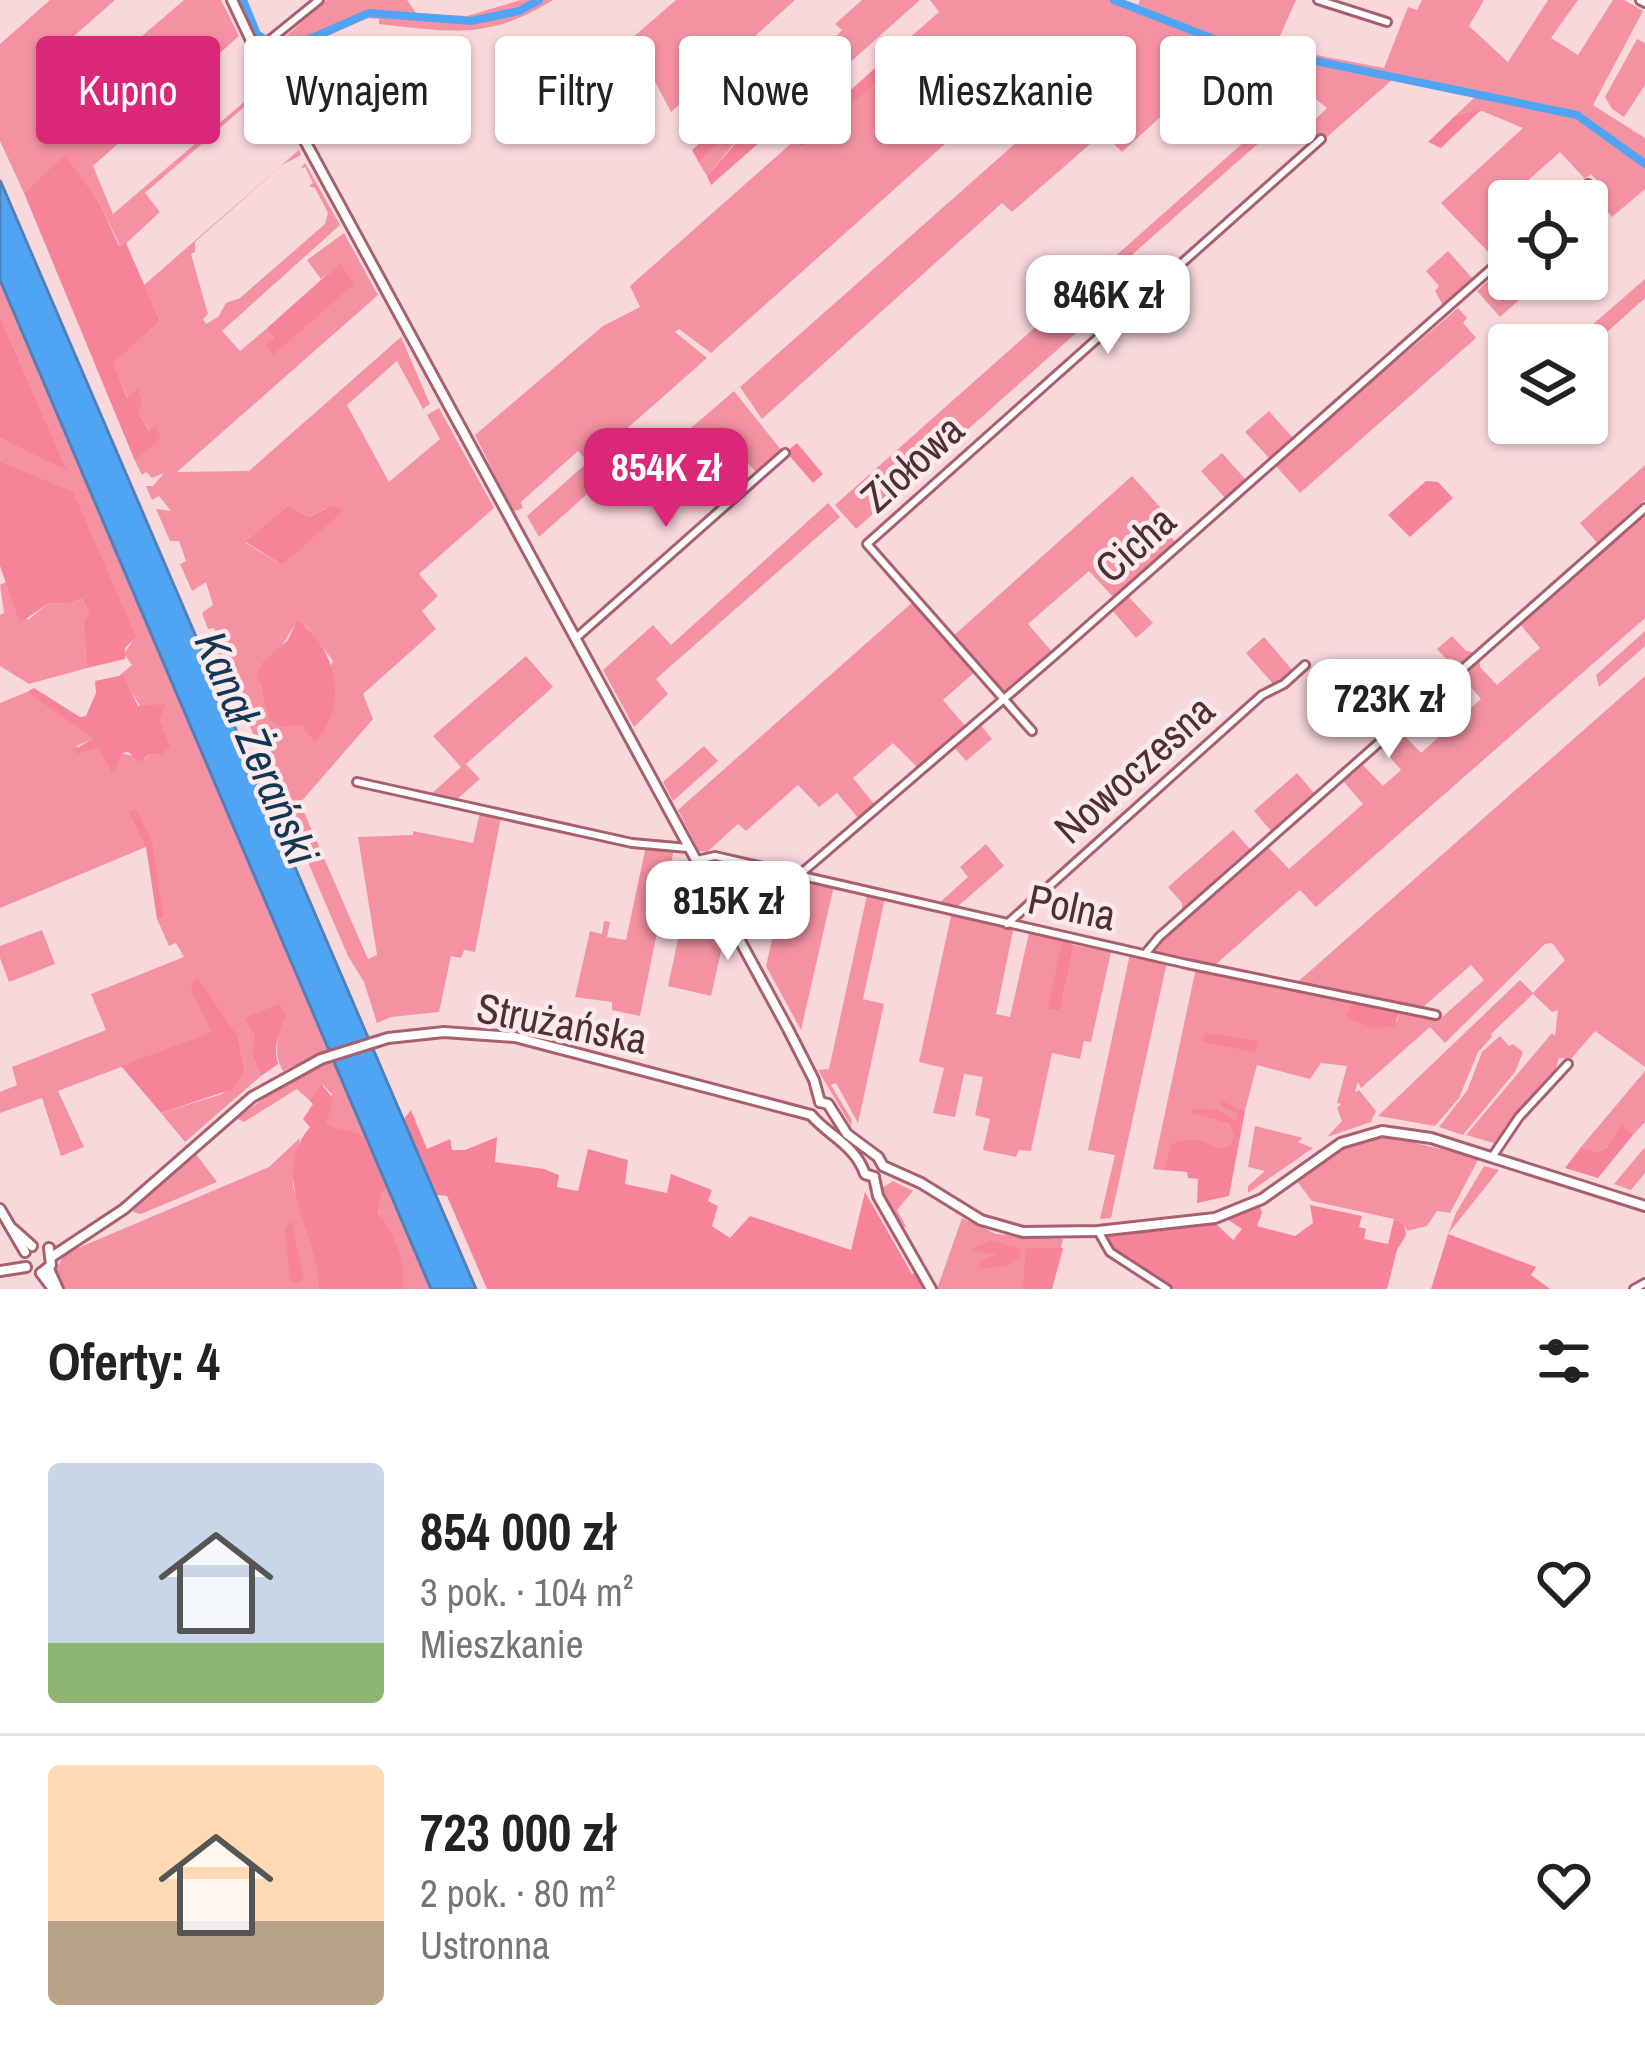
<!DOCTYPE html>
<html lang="pl">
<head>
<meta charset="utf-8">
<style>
  body { margin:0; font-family:"Archivo Narrow",sans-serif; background:#f2f2f2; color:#222; height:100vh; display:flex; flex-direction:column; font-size:45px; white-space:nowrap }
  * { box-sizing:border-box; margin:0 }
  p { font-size:39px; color:#767676 }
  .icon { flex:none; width:66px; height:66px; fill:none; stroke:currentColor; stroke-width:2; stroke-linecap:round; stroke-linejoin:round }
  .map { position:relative; height:1289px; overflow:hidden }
  .side { display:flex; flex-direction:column; background:#fff; flex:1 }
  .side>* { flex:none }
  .hud { position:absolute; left:36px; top:36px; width:1575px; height:108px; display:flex; gap:24px }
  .controls { position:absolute; left:1488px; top:180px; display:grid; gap:24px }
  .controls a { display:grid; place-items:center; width:120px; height:120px; border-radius:12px; background:#fff; box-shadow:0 3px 9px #0004; font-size:60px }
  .price { position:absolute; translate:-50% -102px; padding:0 27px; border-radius:24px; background:#fff; color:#222; font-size:39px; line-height:78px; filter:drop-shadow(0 3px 6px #0008) }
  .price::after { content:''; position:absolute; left:50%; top:72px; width:36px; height:27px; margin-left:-18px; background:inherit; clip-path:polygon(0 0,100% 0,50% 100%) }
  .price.active { background:#db2777; color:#fff }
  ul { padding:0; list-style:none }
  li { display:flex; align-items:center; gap:36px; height:300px; padding:0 48px }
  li+li { border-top:3px solid #e0e0e0 }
  li span { display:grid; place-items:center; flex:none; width:336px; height:240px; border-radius:12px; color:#555 }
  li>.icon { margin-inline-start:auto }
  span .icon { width:144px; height:144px; fill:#fffc; stroke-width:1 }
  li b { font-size:51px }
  h2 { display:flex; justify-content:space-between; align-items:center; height:144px; padding:0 48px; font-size:51px }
  .pill { padding:0 42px; border-radius:12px; background:#fff; box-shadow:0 3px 9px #0004; font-size:42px; line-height:108px }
  .pill.active { background:#db2777; color:#fff }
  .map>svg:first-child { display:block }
</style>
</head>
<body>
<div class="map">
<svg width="1645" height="1289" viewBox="0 0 1645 1289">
  <rect width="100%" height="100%" fill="#f9d8dc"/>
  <!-- green -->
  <g fill="#f492a2" fill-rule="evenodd">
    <path d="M50,0h65l-74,65 24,37 119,-102h37l18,36 -146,130 20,48 151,-129 2,3 -121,105 15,19 -39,36 -22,-46 -34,-46 -41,37 -24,-52v-97z"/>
    <path d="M327,0h80l9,13 51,3 54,-16h32c-64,40 -101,32 -174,24v-5l-11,-1 -68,30 -31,-6 5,-5h11z"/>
    <path d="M676,0h119l-124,112 -39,-74z"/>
    <path d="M862,0h58l-118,105 7,-21 10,-9 -10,-3 -32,20 -70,84 -8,-13 44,-47 4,-15 65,-57 13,4 17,-18 -7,-6z"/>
    <path d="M930,0h194l14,5 2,-5h156l-21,47 109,21 24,-61 9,3 5,-10h62l-15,26 39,36 40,-62h30l-27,38 27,17 35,-55h11l19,11 -50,94 52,33v51l-33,28 -22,-26 8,-9 -7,-8 -6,5 -25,-27 -44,39 8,10h-15v46l-14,12 -54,-56 82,-75 -41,-17 -27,5 21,-20 -84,-16 -65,57 -27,-3 27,-26 -15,-12 -195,172 13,17 -274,244 -21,-24 436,-387 -32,-23 -38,-15 -79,72 -19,-19 -91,79 -10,-9 -240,216 -22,-32 355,-314 -25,-8 -4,-29 -355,317 -32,-24 -4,3 32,26 -118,104 14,18 -64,57 -12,-21 61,-54 -10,-11 -57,51 2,6 -10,4 -38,-77 128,-109 37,-19 -10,-21 165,-146 7,8 86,-77 -6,-9 57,-50z"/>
    <path d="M1637,39l8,4v42l-21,32 -12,-8 -7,-12z"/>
    <path d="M299,150l2,5 -19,10 -87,77v10l-4,2 17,60 -5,5 3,5 12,-7 8,-14 14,-5 85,-74 3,-11 -13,-25 -6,-2 4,-3 -8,-16 -5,2 5,-6 35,62 -118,106 18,20 26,-22 8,9 -2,16 69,-91 -20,16 -14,-19 37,-27 34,62 -201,177 72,-1 152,-134 29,67 -7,5 -26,-48 -50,44 42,77 51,-43 -13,-24 12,-7 55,100 -75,66 19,22 -16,15 14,18 -73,65 10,25 -73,84 68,156 9,-4 -19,-118 55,-2v-4l60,12 7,-31 21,5 -26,135 -11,-2 -3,8 -10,-2 -12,56 -48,5 -14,6 -13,-41 -16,-26 -131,-307 6,-3 -9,-18 -6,1 -6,-16 11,-8 -7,-23 -14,9 -12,-27 6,-3 -7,-20h-9l-14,-32 15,2 -12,-15 -7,4 -6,-14h7l11,-13 -12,5 -6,-6 -4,3 -7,-14 26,-24 -11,-5 -11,-18 3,-13 -14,-2 -16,-36 48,-42 -16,-36zM288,505l21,12 17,-9 -44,57 -36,-22zM297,621l11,7 25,33 -32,64 -30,-4 -12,-38z"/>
    <path d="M1448,251l25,28 -30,26 -8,-14 4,-5 -13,-15z"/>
    <path d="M1496,274l23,26 -19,17 -23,-26z"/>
    <path d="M1645,279v19l-58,52v-5h-6l-5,-6z"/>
    <path d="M0,280l330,769 -47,22c-13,-23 0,-43 -3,-66l-36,13 10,18 -2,19 9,21 -76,66 -24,-29 61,-19 23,-23 -7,-34 -45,-41 20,36 -155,59 26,56 -23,9 -19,-58 -42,15v-21l17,-7 -5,-18 94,-37 -15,-36 93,-37 -8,-14 -7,3 -12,-27 5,-1 -9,-74 -153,64v-205l27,-11 62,38 6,8 -18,8 3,8 19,-8 11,25 12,-18 23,6 5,-5h12l-21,-47 -21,-32 12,-10 -8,-11 11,-17 -62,-144 -73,-32v-23l66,30 -66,-152z"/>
    <path d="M1458,308l9,10 -4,5 13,15 -176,155 -25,-28z"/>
    <path d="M734,391l48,60 -25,22 -25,-27 -20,17 25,28 -19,18 -25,-29 -33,30 -21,-23 24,-20 -7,-9z"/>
    <path d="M1269,411l24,27 -23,21 -25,-27z"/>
    <path d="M1222,453l24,27 -21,18 -24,-27z"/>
    <path d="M1645,465v35l-48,43 -17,-20z"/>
    <path d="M1132,476l28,31 -8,8 24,28 -62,55 -25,-27 -61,53 25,29 -45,39h-5l-51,-55z"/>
    <path d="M828,503l12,14 -184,162 12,15 -34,33 -31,-57 50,-45 18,20z"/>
    <path d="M1645,514v104l-329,289 -16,-17 -85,75 -59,-13 -2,-4 114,-101 21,22 74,-65 -20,-23 19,-17 21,22 18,-16 -20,-23 19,-16 21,22 60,-54 -16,-19 -7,-1 22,-19v7l17,18 43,-37 -20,-24z"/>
    <path d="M6,582l10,26 12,12 21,-17 19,1 14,-5 7,14 -6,9 4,46 -58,16 -29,-18v-51l4,-2 -4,-28z"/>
    <path d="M1128,596l25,27 -17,15 -24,-28z"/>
    <path d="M914,601l62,70 -33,29 23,27 -48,41 -25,-25 -40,35 22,27 -16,14 -22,-26 -18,14 -21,-22 -52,46 -8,-7 -31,28 -8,-1 -21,-41z"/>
    <path d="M1645,631v15l-46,41 -3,-12z"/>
    <path d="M1452,636l14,15 7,1 -22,20v-8l-14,-15z"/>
    <path d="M1264,637l29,34 -19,14 -28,-32z"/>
    <path d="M526,656l27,31 -87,77 14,15 -24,21 -6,-4 -20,-1 31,-28 -28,-31z"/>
    <path d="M1645,676v391l-50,-36 -24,28 -12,-1 -5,17 -57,69 -31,-9 86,-102 3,3 3,-26 -6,2 -19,-18 -42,40 1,3 -14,15 -19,46 -24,28 -57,-10 142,-136 13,13 32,-33 -13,-17 -7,1 -100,99 -15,-16 -69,61 -3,-6 -3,10 4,-2 17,21 -5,11 -44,15 15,-16 -5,-13 4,-4 -4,-1 10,-37 -26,-3 -11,16 -53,-14 -12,46 -23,-9v4l15,8v6l-19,-10 -18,5 29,9 4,11 -3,10 -10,3c-23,-8 -23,-13 -48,-3l-9,25 -10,-1 43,-201 157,33 -7,12 51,8 3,-10 41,7 43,-38 -13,-15 -50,44 -128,-23z"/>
    <path d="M978,722l14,17 -26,22 -13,-15z"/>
    <path d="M704,746l14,15 -45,40 -10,-19z"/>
    <path d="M1297,773l17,20 -43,38 -17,-20z"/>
    <path d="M1233,830l17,19 -68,61v-7l-14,-16z"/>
    <path d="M986,844l18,22 -47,41 -19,-3 30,-27 -8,-10z"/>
    <path d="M646,846l28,3 -34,167 -28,-6v-8l-37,-5 15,-66 12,3 2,-13 6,1 -3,15 19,3z"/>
    <path d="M692,874l33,60 -14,62 -43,-10z"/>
    <path d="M787,876l47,10 -33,144 -35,-64z"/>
    <path d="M867,895l18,3 -22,101 21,5 -26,119 -22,-40 -5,2 21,35 -1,6 -33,-56 11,-1z"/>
    <path d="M951,916l63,10 -18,88 14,3 19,-84 33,7 -13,69 11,2 14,-66 37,7 -20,90 -7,-1 -4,18 -28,-6 -21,98 -12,-1 -3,7 -33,-7 7,-31 -15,-4 8,-38 -19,-3 -9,43 -22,-4 11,-45 -25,-6z"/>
    <path d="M42,930l13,34 -46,18 -9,-24v-12z"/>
    <path d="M1130,954l37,8 -56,256 -11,1 15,-64 -27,-5z"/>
    <path d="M1500,1036l9,10 4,-2 10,8 -8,20 -52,63 -24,-8 28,-36 15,-39z"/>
    <path d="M334,1059l35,85c-14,-13 -30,-9 -42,-22l5,-28 -9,-9 -14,15 -12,-11 -53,33 -6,-3 -42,35 21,28 -76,32 -8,-2v-5c64,-56 122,-113 201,-148z"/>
    <path d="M1645,1071v51l-12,13 -12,-9 -14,21 -9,5 -17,-5z"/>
    <path d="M1255,1126l48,12 -5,4 15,6 -65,45v-7l17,-15 -17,-4z"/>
    <path d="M1390,1137l89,21 -29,55 -13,-2 -10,15 -20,5 -3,-7 -10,-5 -82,-18 -16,-21c29,-22 57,-42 94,-43z"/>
    <path d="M300,1138l-7,48 27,86 -1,17h-256l-8,-17 9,-18 205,-87z"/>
    <path d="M1645,1147v26l-14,17 -17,-6z"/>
    <path d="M1484,1166l15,4 -51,64 8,-21z"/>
    <path d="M893,1181l20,10 -16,19 10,18 -8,-4 -19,-35z"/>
    <path d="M388,1188l43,101h-29c3,-24 -6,-58 -24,-74l4,-22z"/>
    <path d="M962,1218l34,16 67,5 -11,50h-115z"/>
  </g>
  <!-- forest -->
  <g fill="#f78398">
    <path d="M1067,36l20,13 -16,15 3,5 -84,74 -20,-20z"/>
    <path d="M821,55l5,1 2,9 -19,19 -7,21 -91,80 -4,-9 34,-39 10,-18 26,-27 32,-20z"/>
    <path d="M882,62l7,9 -87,77 -7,-8z"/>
    <path d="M747,101l-4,15 -44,47 -7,-13z"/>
    <path d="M1481,110l-40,38 -13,-6 27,-26z"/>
    <path d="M65,155l34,47 19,42 3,3 5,-4 34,78 -47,42 14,35 11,-9 4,12 -3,13 10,17 6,-5 6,12 -26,23 -111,-268z"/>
    <path d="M340,263l14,21 -81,71 -7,-9 8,-8 -8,-9z"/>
    <path d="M0,316l67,154 -67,-32z"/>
    <path d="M797,443l26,31 -10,9 -27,-31z"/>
    <path d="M0,461l73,31 63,145 -11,11v11l-38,9 -4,-46 6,-9 -7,-14 -14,5 -19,-1 -29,20 -20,-57z"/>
    <path d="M1426,481l12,1 15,16 -43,39 -22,-22z"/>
    <path d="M288,505l21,12 24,-12 10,6 -61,54 -36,-23z"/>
    <path d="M297,620c39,27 53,85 18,122l-14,-17 -18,2 -13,-6 -13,-46 5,-12 26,-23z"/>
    <path d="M123,675l15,31 27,-2 -6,16 11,26 -8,8h-12l-10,8 -12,-10 -6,1 -7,17 -5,1 -11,-24 -19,7 -8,-3 22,-13 -67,-46 7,-4 46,29 6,-1 10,-23 -1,-12z"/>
    <path d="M136,809l17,35 10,74 -6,1 -11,-72 -17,-35z"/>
    <path d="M1062,940l12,5 -14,66 -12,-2z"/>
    <path d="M197,977l41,60 7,34 -12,18 -72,24 -40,-47 91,-34 -19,-36 -2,-12z"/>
    <path d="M1353,1001l47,10 -6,15 -20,2 -24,-8 -4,-7z"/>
    <path d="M280,1004l5,12c-6,17 -12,30 -7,48l-17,12 -9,-21 2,-19 -10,-18z"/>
    <path d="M1205,1033l53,8 -3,11 -53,-10z"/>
    <path d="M322,1085l11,13 -6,24c11,10 16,6 29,11 18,8 24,38 32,55l-6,5 -4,21c16,14 30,55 24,75h-83c1,-54 -52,-111 -9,-162l-7,-8 10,-15 -4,-4z"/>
    <path d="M1222,1101l23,10 -16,85 -32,7 1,-24 -10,-1 -1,-6 -24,-2 9,-26c25,-9 26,-4 48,4l10,-3 3,-10 -4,-11 -37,-11 -1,-4 27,1 19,10v-6l-16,-8z"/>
    <path d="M411,1110l16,39 23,-10 2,11h13l32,-13 -2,25 49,7 15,6 -2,12 21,4 10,-42 40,11 -3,24 42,9 4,-19 41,16 -4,11 10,5 -6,20 18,12 20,-22 101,34 14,-58 47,82 5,-2 9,17h-439l-40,-93 -10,-1 -33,-76z"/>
    <path d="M1621,1125l12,10 -35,43 -33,-10 16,-21 17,5 9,-5z"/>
    <path d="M1310,1205l52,11 -3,11 7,2 -2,10 24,5 6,-25 10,5 2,11 -9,15 -10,39h-214l-61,-40 -7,-15 110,-11 18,17 9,-11 -15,-10 33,-13 2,7 -5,13 38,10 18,-13z"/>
    <path d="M291,1221l13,58 -6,4 -8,-3 -5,-51z"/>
    <path d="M1448,1234l88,33 -5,8 19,14h-119z"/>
    <path d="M991,1240l30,9 -2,9 -12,8 -27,3 -1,-8 18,-7 -27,-4z"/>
    <path d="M1026,1248h37l-11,41h-29z"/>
  </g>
  <!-- water -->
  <path fill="#50a4f4" stroke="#5081ba" stroke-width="3" d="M0,180l476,1109h-45l-431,-1009z"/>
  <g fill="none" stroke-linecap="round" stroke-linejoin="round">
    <!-- canal -->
    <g stroke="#50a4f4" stroke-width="8">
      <path d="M243,0l14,34 6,4"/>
      <path d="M1114,0l105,41 358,74 68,49"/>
      <path d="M271,41l27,3 71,-31 102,8 48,-10 20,-11"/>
    </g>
    <defs>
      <g id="street">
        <path d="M1318,0l69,22"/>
        <path d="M256,51l63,-51"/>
        <path d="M1569,201l19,-17"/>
        <path d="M576,638l209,-185"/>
        <path d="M1032,731l-165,-187 454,-405"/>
        <path d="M357,782l275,61 56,5"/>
        <path d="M697,860l18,-4 472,108 249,51"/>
        <path d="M798,876l257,-221 454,-402"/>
        <path d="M1007,924l255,-229 22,-11 21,-19"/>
        <path d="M1145,954l14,-17 486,-429"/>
        <path d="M1492,1157l27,-40 49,-53"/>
        <path d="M1098,1231l12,21 57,37"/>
        <path d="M1634,1289l11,-6"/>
      </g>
      <g id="secondary">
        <path d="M232,0l24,51 532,978 26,51 6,22"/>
        <path d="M1641,0l4,2"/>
        <path d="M820,1102l8,2 19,30 31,23 5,9 38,17 60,37 42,12 75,-1 117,-13 47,-19 79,-56 41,-12 49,7 214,68"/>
        <path d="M811,1115c18,21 44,30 54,59l9,3"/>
        <path d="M874,1177l4,19 53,93"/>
        <path d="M0,1209l25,43"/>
        <path d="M13,1229l19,17"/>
        <path d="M53,1256l71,-47 128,-112 69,-38 67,-21 56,-6 71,5 296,78"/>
        <path d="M49,1269l9,20"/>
        <path d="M0,1271l26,-4"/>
        <path d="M41,1273l10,-8 -2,-17"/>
        <path d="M41,1273l12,16"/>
      </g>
    </defs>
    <!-- street casing -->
    <use href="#street" stroke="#a7606c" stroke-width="12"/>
    <!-- secondary casing -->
    <use href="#secondary" stroke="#a7606c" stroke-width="14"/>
    <!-- street -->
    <use href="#street" stroke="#fff" stroke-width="6"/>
    <!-- secondary -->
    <use href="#secondary" stroke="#fff" stroke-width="8"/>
  </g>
  <g text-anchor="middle" stroke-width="9" stroke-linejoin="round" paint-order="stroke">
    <!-- street labels -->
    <g font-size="42" fill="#4f2f34" stroke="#fbeaec">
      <text transform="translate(912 463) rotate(-42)" y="15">Ziołowa</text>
      <text transform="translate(1135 544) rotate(-42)" y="15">Cicha</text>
      <text transform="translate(1134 769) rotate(-42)" y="15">Nowoczesna</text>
      <text transform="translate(1072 907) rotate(12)" y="15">Polna</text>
      <text transform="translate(562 1023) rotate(11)" y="15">Strużańska</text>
    </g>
    <!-- water labels -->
    <g font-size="45" font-style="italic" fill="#143655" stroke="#fbeaec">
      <text transform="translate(257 748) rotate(67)" y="16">Kanał Żerański</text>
    </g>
  </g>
</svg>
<div class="controls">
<a><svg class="icon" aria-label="locate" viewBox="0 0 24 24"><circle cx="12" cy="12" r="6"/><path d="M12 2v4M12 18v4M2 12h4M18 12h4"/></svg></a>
<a><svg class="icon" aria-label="layers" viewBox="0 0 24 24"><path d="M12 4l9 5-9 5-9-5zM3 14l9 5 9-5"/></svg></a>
</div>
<b class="price" style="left:1108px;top:357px">846K zł</b>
<b class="price active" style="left:666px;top:530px">854K zł</b>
<b class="price" style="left:1389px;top:761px">723K zł</b>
<b class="price" style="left:728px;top:963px">815K zł</b>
<div class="hud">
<a class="pill active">Kupno</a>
<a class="pill">Wynajem</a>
<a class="pill">Filtry</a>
<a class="pill">Nowe</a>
<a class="pill">Mieszkanie</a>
<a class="pill">Dom</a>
</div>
</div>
<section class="side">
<h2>Oferty: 4<svg class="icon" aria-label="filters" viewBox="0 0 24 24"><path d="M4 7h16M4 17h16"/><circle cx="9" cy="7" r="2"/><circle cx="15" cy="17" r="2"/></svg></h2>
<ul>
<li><span style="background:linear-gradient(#c9d6e8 75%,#8fb573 0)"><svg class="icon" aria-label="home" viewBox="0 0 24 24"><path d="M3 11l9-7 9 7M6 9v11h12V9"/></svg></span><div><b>854 000 zł</b><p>3 pok. · 104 m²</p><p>Mieszkanie</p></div><svg class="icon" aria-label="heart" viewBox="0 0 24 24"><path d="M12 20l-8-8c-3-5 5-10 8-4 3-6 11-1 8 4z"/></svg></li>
<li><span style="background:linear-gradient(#ffd9b3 65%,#b9a48a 0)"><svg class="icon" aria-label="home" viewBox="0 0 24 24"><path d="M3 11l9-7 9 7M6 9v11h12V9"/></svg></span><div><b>723 000 zł</b><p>2 pok. · 80 m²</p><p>Ustronna</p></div><svg class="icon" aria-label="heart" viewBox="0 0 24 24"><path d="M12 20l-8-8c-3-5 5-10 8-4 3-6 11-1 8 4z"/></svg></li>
</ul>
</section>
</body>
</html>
